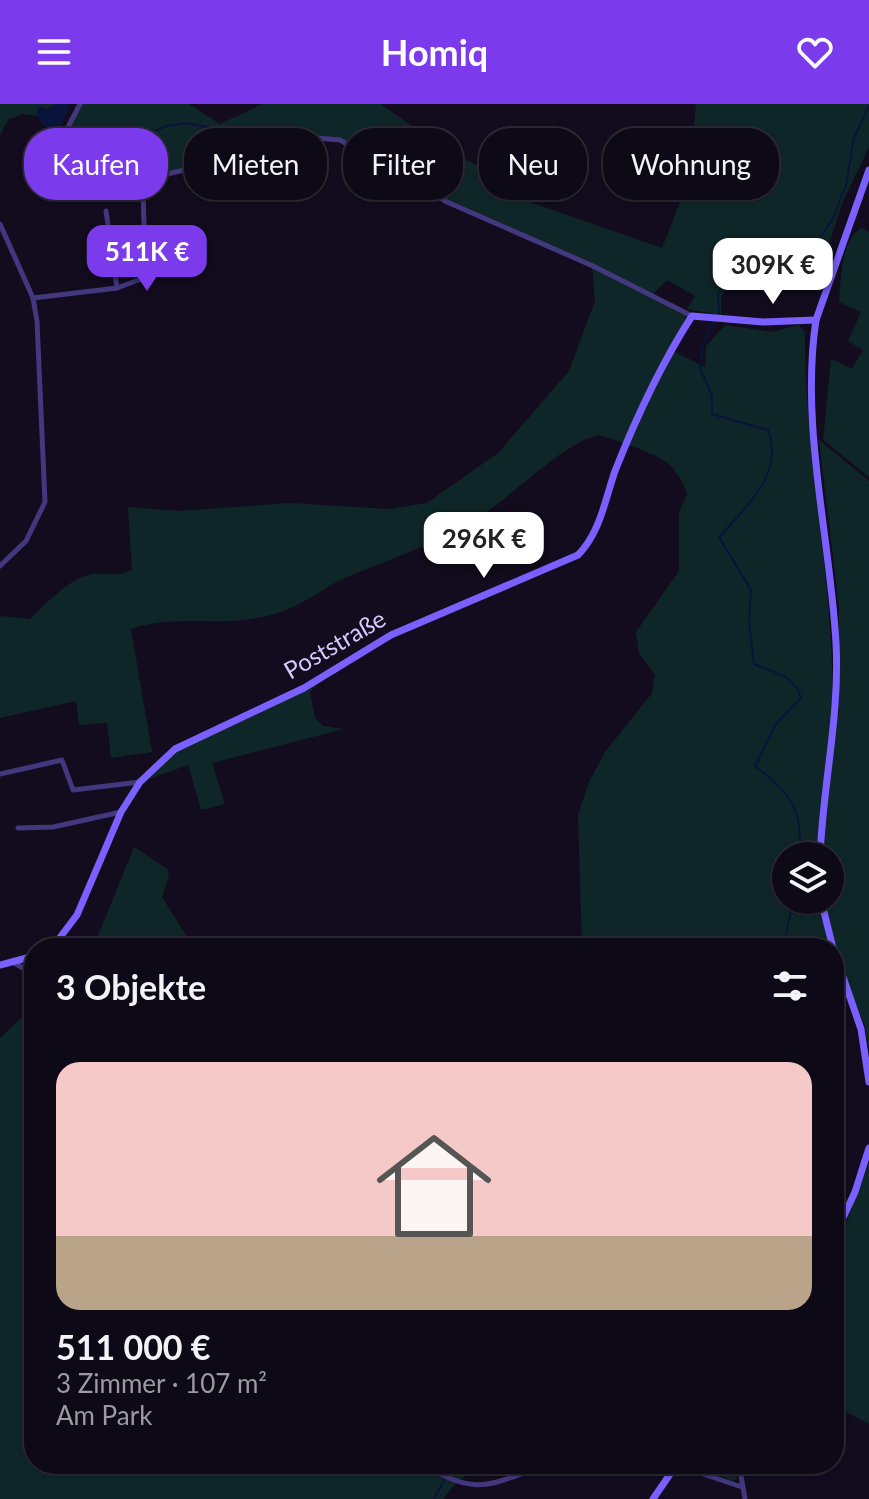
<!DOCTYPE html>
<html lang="de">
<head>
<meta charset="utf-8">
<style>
  body { margin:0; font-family:Lato,sans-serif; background:#17121f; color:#f1f3f6; height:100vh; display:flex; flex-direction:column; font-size:30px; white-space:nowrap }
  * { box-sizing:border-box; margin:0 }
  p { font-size:26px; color:#9b9aa1 }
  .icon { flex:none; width:44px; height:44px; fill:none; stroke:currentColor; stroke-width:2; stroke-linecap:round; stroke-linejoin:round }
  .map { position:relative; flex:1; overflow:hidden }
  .sheet { position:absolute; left:24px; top:834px; width:820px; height:536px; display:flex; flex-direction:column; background:#0e0916; border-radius:32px; box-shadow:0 2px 6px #0004,0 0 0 2px #2e2a35 }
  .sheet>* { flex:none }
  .hud { position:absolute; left:24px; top:24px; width:822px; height:72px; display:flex; gap:16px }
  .controls { position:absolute; left:772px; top:738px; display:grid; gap:16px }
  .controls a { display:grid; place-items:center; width:72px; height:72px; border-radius:50%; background:#0e0916; box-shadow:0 2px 6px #0004,0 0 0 2px #2e2a35; font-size:40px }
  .price { position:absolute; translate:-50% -68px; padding:0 18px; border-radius:16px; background:#fff; color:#222; font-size:26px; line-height:52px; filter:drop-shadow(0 2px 4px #0008) }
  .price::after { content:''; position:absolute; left:50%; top:48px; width:24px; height:18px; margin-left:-12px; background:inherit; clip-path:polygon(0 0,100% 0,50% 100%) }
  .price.current { background:#7c3aed; color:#fff }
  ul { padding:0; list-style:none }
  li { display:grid; align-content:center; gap:16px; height:424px; padding:0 32px }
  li+li { border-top:2px solid #2e2a35 }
  li span { display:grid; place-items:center; height:248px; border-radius:24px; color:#555 }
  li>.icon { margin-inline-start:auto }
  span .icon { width:144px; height:144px; fill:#fffc; stroke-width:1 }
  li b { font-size:34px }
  h2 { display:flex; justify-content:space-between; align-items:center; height:96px; padding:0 32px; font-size:34px }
  .chip { padding:0 28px; border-radius:32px; background:#0e0916; box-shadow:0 2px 6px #0004,0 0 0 2px #2e2a35; font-size:28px; line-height:72px }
  .chip.current { background:#7c3aed; color:#fff }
  header { display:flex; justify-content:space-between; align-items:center; height:104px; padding:0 32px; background:#7c3aed; color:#fff; font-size:36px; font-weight:700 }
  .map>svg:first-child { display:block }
</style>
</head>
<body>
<header><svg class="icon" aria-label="menu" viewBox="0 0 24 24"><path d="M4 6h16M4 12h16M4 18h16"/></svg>Homiq<svg class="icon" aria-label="heart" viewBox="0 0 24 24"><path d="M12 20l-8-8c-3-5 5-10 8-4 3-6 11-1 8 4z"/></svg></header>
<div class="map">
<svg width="869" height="1395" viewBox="0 0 869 1395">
  <rect width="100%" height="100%" fill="#120c1e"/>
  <!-- green -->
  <g fill="#0f2628" fill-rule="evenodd">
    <path d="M0,0h56l-8,5 -9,-2 -2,9 -15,-2 -14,6 -8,15z"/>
    <path d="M80,0h109l31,20 43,-20h117l64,44 55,29 25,23 138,48 28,-71 6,-73h173v43l-25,52 -15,44c-31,13 -64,11 -95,25l-13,31v16l-34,-6 8,-13 -28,-16 -17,17 42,19 -21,34 34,17 1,-21 19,-21 47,7 27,-7 6,7c-1,131 32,259 27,390l7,-7v-108l-20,-167 50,41v568l-4,-23 -24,-60 -7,6v-24h-252l-4,-133 11,-33 16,-30 47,-59 3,-18 -16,-22 -3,-21 43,-61v-59l8,-18c-4,-12 -12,-27 -24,-34 -9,-6 -59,-26 -67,-24 -32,7 -83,59 -114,79 -41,27 -87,42 -132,61 -21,8 -38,23 -59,32 -60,25 -107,3 -160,21l21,123 -41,6 -4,-35 -28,2 -3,-24 -76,17v-102l30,3c16,-15 41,-43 64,-45 16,-1 23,3 38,-4l-4,-63 52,4 110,-8 99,6 38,-6 71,-50 71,-82 26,-70 -3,-35 -145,-64 -107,-62 -23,-2 -158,38 -15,10 -79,-48zM786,752h44v44h-44z"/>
    <path d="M862,124l7,4v245l-46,-37 8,-81 21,10 11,-19 -15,-9 13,-29 -22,-10c2,-21 1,-63 23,-74z"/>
    <path d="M327,570l-17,18 5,26 8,8 21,3 -132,34 13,41 -24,6 -13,-45 -48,17 35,-33z"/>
    <path d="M134,743l33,22 2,6 -7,22 32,51h-101z"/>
    <path d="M26,909l8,8v443h289l80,5 4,-5h91c-25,7 -40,12 -54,35h-444v-461z"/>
    <path d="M869,1059v261l-35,-18v-168l11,-12z"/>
    <path d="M689,1360h47l1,15 -4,2z"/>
  </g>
  <!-- water -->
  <path fill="#09143b" d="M56,0h14l-10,26 -16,-4 -7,-10 1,-9 10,2z"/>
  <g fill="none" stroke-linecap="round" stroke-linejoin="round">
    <!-- stream -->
    <g stroke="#09143b" stroke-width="2">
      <path d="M89,35h48l29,-13 20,-3 25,5 24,11"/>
      <path d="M799,752c5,-46 -8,-62 -44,-90l21,-42 25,-26c-6,-23 -27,-25 -47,-34l-5,-42 2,-32 -32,-53c26,-29 66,-64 49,-107l-56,-16v-19l-12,-27 3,-25 16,-30 -1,-19 15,-30 21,-9 50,-8 16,-9 13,-20 13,-33 8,-47 15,-32"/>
      <path d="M778,844l8,-13 7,-35"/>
      <path d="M434,1395l19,-35"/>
    </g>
    <!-- street -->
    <g stroke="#43377e" stroke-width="5">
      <path d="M80,0l-15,29 4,10 75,43"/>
      <path d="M106,107l11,77"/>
      <path d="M0,120l33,74 4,23 8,181 -19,39 -26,25"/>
      <path d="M33,194l84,-10 24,-9 4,-21 -2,-66 1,-6 15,-10 158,-38 23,2 107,62 146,64 99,50"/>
      <path d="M0,670l62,-14 11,30 67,-8"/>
      <path d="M18,724l35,-1 68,-15"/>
      <path d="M13,858l21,13"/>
      <path d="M423,1360c55,35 69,19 126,0"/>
      <path d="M739,1360l6,35"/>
      <path d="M685,1364l57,19"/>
    </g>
    <!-- secondary -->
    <g stroke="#7a61ff" stroke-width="7">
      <path d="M820,752c3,-72 20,-141 16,-213 -6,-107 -36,-217 -20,-323l53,-150"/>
      <path d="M821,796l12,48"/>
      <path d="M52,844l25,-33 44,-103 19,-30 35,-33 129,-61 87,-53 187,-80c22,-22 27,-55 37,-84 21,-53 46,-107 77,-155l71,6 53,-2"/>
      <path d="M834,847l27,78 8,53"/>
      <path d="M0,861l34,-9"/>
      <path d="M834,1133l21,-45 14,-44"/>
      <path d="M653,1395l24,-35"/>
    </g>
  </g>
  <g text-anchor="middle" stroke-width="6" stroke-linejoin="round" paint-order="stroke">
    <!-- street labels -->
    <g font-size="24" fill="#d7caff" stroke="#120c1e">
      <text transform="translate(335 541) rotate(-30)" y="8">Poststraße</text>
    </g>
  </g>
</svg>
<div class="controls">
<a><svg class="icon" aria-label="layers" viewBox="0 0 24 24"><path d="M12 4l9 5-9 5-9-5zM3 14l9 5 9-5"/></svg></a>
</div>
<b class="price current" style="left:147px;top:189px">511K €</b>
<b class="price" style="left:773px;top:202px">309K €</b>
<b class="price" style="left:484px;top:476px">296K €</b>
<div class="hud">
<a class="chip current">Kaufen</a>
<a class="chip">Mieten</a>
<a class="chip">Filter</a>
<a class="chip">Neu</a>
<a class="chip">Wohnung</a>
</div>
<section class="sheet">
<h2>3 Objekte<svg class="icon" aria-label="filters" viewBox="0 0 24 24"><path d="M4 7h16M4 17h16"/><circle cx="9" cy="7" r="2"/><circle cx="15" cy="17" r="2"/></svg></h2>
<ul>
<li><span style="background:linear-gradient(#f6c9c9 70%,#b9a48a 0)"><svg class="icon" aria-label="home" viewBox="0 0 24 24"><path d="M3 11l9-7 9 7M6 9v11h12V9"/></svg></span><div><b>511 000 €</b><p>3 Zimmer · 107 m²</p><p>Am Park</p></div></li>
</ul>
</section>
</div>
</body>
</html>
